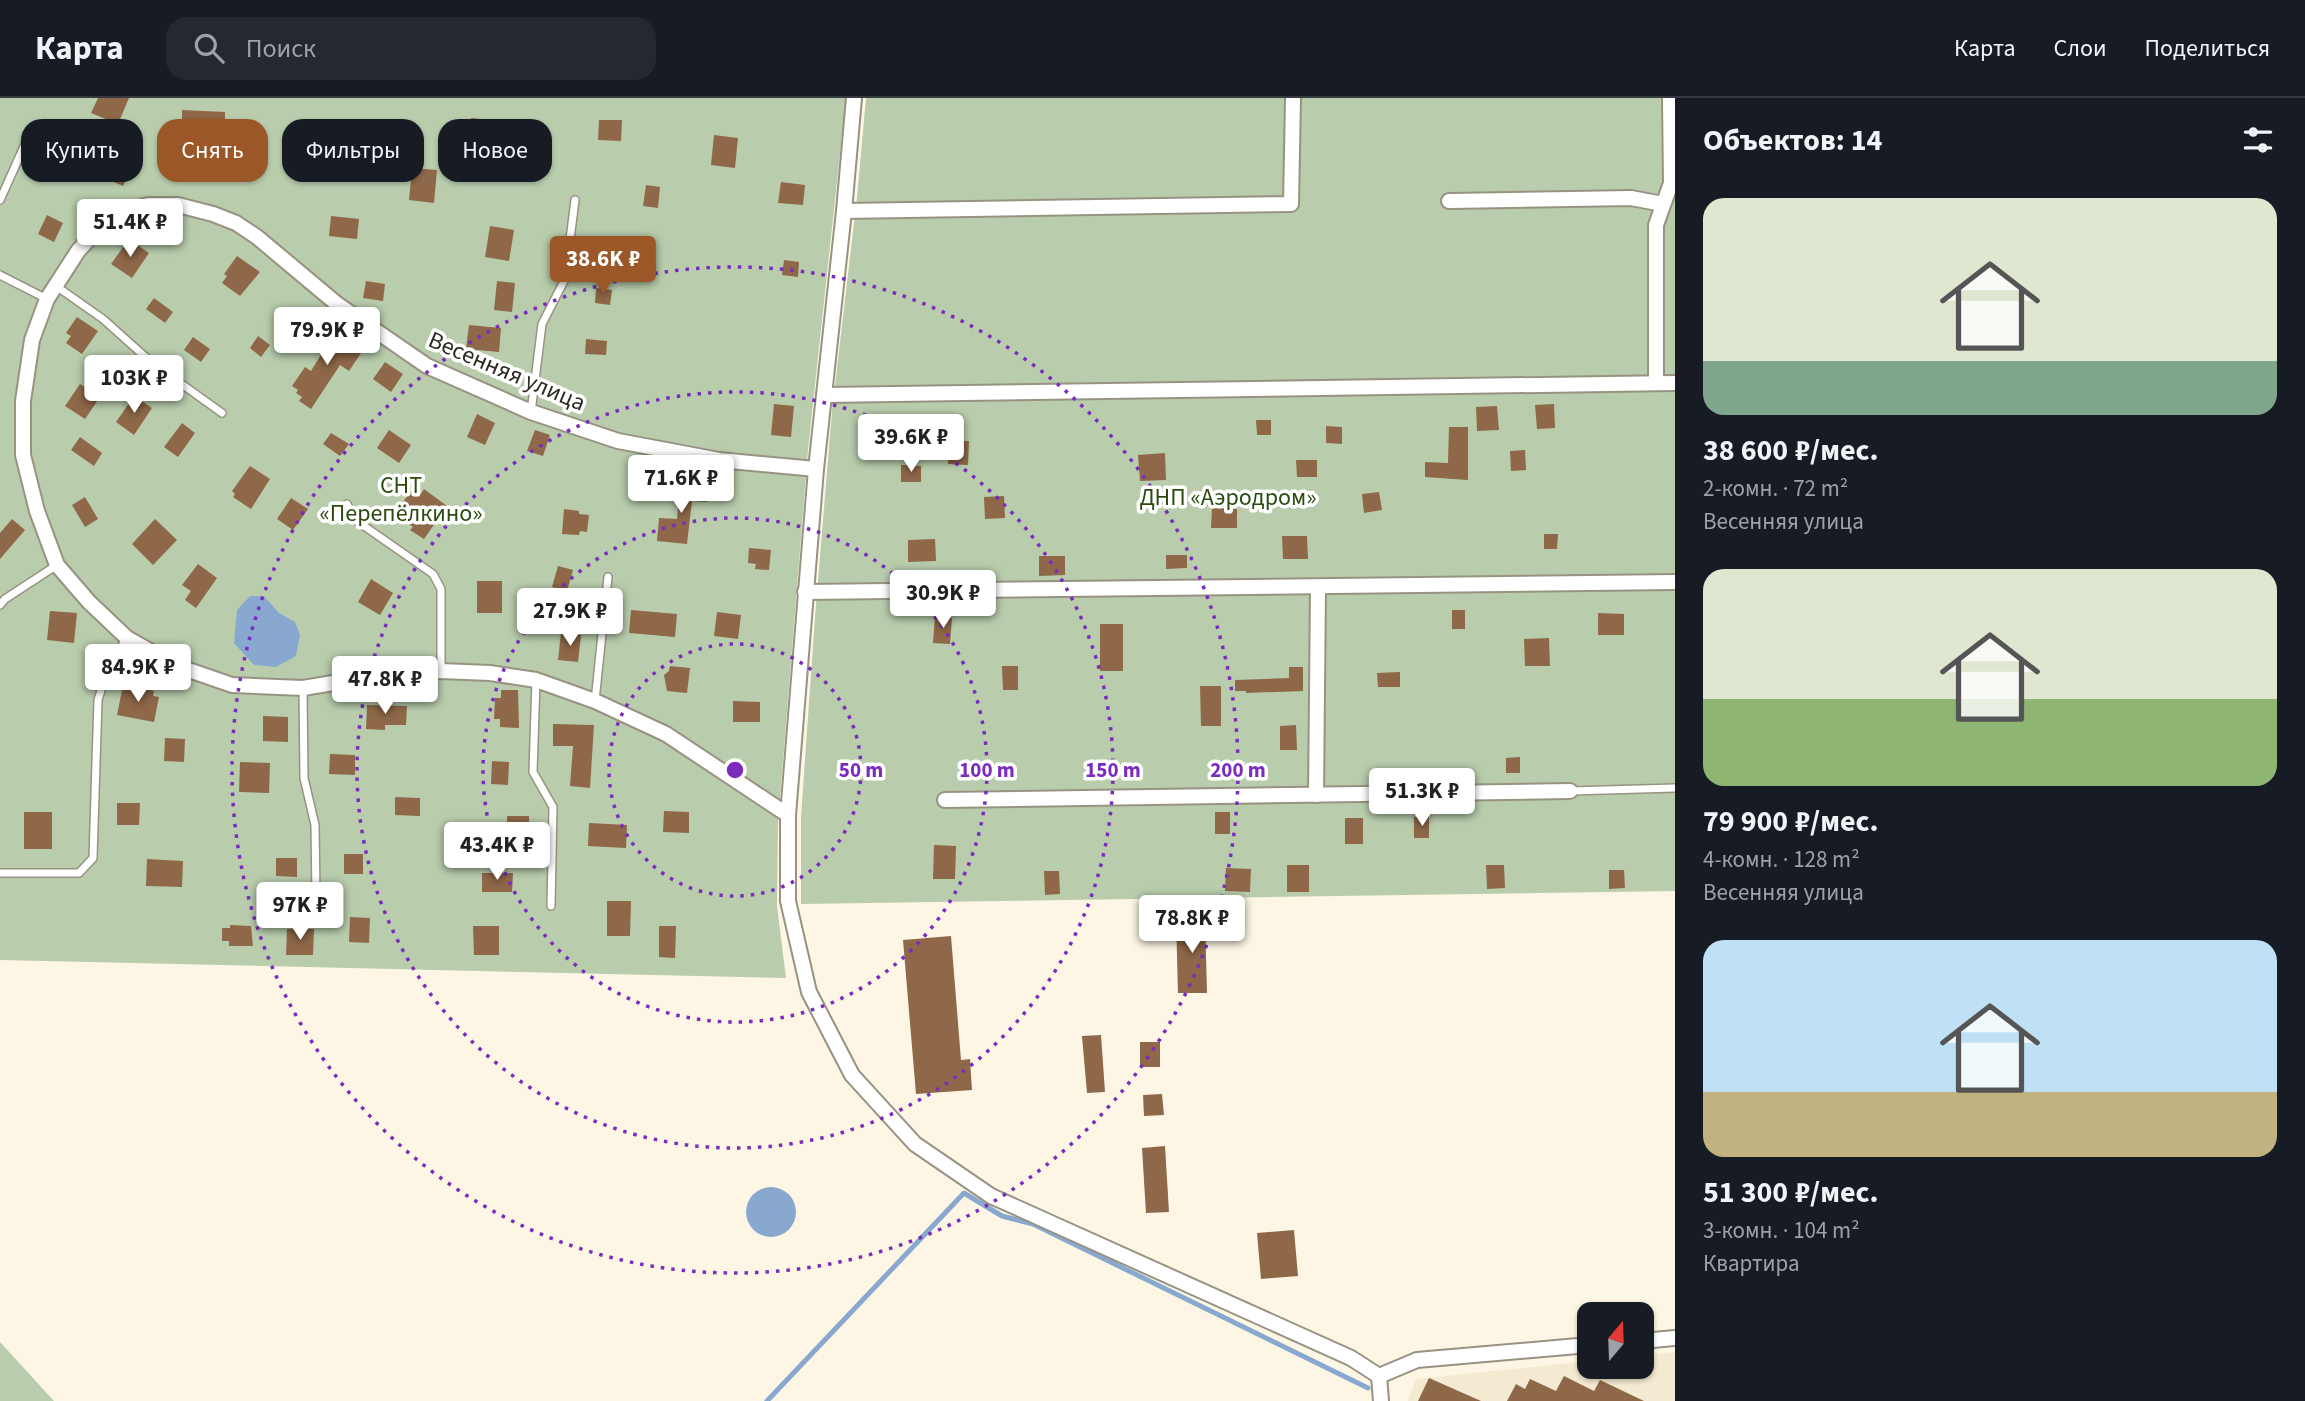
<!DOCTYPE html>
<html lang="ru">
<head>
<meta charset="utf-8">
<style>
  body { margin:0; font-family:"Source Sans 3",sans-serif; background:#242831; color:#f1f3f6; height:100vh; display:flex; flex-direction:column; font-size:26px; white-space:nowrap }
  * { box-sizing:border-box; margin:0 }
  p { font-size:23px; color:#9ea1a6 }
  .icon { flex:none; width:38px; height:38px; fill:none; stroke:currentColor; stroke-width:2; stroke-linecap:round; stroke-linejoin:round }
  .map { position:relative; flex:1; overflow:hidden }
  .panel { display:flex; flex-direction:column; background:#171b24; width:630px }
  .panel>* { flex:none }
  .hud { position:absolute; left:21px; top:21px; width:665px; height:63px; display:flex; gap:14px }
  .needle { width:46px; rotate:19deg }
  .tools { position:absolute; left:1577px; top:1204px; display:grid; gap:14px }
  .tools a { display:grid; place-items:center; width:77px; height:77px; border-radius:14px; background:#171b24; box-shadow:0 2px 5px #0004; font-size:35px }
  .price { position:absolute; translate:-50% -60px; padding:0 16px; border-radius:7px; background:#fff; color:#222; font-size:23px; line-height:46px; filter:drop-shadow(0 2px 4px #0008) }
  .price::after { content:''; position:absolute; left:50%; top:42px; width:21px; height:16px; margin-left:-10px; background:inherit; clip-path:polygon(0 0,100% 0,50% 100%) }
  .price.active { background:#9b5728; color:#fff }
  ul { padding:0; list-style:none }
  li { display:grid; align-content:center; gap:14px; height:371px; padding:0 28px }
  li span { display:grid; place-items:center; height:217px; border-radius:21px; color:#555 }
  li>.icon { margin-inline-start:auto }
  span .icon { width:126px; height:126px; fill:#fffc; stroke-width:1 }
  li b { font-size:30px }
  h2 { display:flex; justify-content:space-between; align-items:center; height:84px; padding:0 28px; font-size:30px }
  .pill { padding:0 24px; border-radius:21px; background:#171b24; box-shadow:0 2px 5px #0004; font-size:24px; line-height:63px }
  .pill.active { background:#9b5728; color:#fff }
  header { display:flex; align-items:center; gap:42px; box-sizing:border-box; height:98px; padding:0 35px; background:#171b24; border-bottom:2px solid #363941 }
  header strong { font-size:33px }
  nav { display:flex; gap:38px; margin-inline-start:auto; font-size:24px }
  .search { width:490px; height:63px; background:#242831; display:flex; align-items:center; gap:18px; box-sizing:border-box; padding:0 24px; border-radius:21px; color:#9ea1a6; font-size:26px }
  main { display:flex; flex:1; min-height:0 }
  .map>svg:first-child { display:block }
</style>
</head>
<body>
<header>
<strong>Карта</strong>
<div class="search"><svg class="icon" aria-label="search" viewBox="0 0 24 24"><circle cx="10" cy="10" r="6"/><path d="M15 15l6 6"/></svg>Поиск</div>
<nav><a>Карта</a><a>Слои</a><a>Поделиться</a></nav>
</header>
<main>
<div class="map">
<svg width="1675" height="1303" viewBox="0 0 1675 1303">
  <rect width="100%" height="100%" fill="#fdf6e5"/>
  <!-- built -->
  <path fill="#f4ead1" d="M1675,1254v49h-267l8,-22 173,-18v6h53v-12z"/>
  <!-- green -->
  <g fill="#b9cdad">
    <path d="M0,0h846l-38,352 -30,373 -1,83 9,72 -786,-18z"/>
    <path d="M866,0h809v793l-874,13v-87l14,-200 17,-206 25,-214z"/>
    <path d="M0,1244l54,59h-54z"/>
  </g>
  <!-- water -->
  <g fill="#88a8cf">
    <path d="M250,498h14l15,17 16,9 5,13 -4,21 -20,11 -22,-2 -20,-22 3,-33z"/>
    <circle cx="771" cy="1114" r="25"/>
  </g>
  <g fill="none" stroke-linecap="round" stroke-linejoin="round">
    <!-- stream -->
    <path stroke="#88a8cf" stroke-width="5" d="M767,1303l197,-208 38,23 31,8 335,164"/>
  </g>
  <!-- building -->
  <g fill="#8e6848">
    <path d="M98,0h31l-11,26 -27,-11z"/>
    <path d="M182,12l43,2v24l-43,-1z"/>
    <path d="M471,20l21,2 -2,22 -20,-1z"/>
    <path d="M599,22h23l-1,21 -23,-1z"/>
    <path d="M714,37l24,3 -3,30 -24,-3z"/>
    <path d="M107,54l27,11 -11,23 -27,-12z"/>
    <path d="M412,70l25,2 -3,33 -25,-3z"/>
    <path d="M781,84l24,3 -2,20 -25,-2z"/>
    <path d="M646,87l14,2 -2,21 -15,-2z"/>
    <path d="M47,117l16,8 -9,19 -16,-8z"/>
    <path d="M331,118l28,3 -2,20 -28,-3z"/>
    <path d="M490,128l24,4 -5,31 -24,-4z"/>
    <path d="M129,141l20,14 -17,25 -21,-14z"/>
    <path d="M591,144l18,3 -4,22 -17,-3z"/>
    <path d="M237,158l23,16 -20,24 -18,-13 5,-7 -3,-2z"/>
    <path d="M784,162l15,2 -1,15 -16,-2z"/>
    <path d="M366,183l19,3 -2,17 -20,-3z"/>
    <path d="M497,183l18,2 -3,29 -18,-2z"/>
    <path d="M596,190l16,2 -2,15 -15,-2z"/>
    <path d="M154,200l19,14 -8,11 -19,-14z"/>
    <path d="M77,219l21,14 -16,23 -16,-11 5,-7 -5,-3z"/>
    <path d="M469,227l32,3 -2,24 -33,-3z"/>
    <path d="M341,233l24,16 -16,24 -9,-6 -29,44 -12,-8 3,-4 -6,-4 2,-3 -6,-4 13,-19 6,4 24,-39z"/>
    <path d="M258,238l12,9 -9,12 -11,-9z"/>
    <path d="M193,239l17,12 -9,13 -17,-12z"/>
    <path d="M586,241l21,2 -1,14 -21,-1z"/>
    <path d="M385,264l18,12 -12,18 -18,-13z"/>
    <path d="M80,286l20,13 -15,22 -20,-13z"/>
    <path d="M134,298l18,12 -18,27 -18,-13z"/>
    <path d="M774,306l20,2 -3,31 -20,-2z"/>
    <path d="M1554,306l1,24 -18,1 -2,-24z"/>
    <path d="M1497,308l2,24 -22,1 -1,-24z"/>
    <path d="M477,316l18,9 -10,22 -18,-8z"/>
    <path d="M1256,322h15v15h-14z"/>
    <path d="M182,325l13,10 -17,24 -14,-10z"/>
    <path d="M1326,328l16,1v17l-16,-1z"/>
    <path d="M1449,329h19v53l-43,-3v-15l23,1z"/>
    <path d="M389,332l22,15 -12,18 -22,-15z"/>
    <path d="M535,332l15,5 -7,21 -16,-5z"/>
    <path d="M331,335l18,11 -9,12 -17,-12z"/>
    <path d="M80,339l22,16 -8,13 -23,-16z"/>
    <path d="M948,343h21l-1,24 -20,-1z"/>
    <path d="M1525,352l1,20 -15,1 -1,-20z"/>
    <path d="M1165,355l1,27 -26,1 -2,-26z"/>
    <path d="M1296,362h21v17h-20z"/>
    <path d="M901,367l20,1v16h-20z"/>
    <path d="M250,368l20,13 -19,30 -18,-12 2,-3 -3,-3z"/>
    <path d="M680,386l28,3 -1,15 -15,-1 -5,43 -30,-3 2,-23 18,1z"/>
    <path d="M424,391l23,17 -23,33 -14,-9 3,-3 -19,-13 17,-23 8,6z"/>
    <path d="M1379,394l3,18 -18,3 -2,-19z"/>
    <path d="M1004,398l1,22 -20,1 -1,-22z"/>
    <path d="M85,399l13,22 -13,8 -13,-22z"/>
    <path d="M291,400l17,11 -15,21 -16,-11z"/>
    <path d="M1212,410l25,1v19h-26z"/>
    <path d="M564,411l15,2v3l10,1 -2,17 -7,-1 -1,4 -17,-1z"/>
    <path d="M12,421l13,11 -25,29v-26z"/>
    <path d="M155,421l22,21 -24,25 -21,-21z"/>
    <path d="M1544,436h14l-1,15h-13z"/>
    <path d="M1282,438h25l1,23h-25z"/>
    <path d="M935,441l1,22 -28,1v-22z"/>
    <path d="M749,450l22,2 -2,20 -14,-1 1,-5 -8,-1z"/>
    <path d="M1166,457h21v13l-21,1z"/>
    <path d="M1039,458h26v19l-26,1z"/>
    <path d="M198,466l19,14 -21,30 -11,-8 6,-9 -9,-6z"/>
    <path d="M558,468l15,4 -6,21 -15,-4z"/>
    <path d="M371,481l22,14 -13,22 -22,-13z"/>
    <rect x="477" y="483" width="25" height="32"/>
    <path d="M631,512l46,4 -2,23 -46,-4z"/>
    <rect x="1452" y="512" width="13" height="19"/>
    <path d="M50,513l27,2 -3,30 -27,-3z"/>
    <path d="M717,514l24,3 -3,24 -24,-3z"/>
    <path d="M1598,515l26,1v21h-26z"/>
    <path d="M935,519l17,1 -2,26 -17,-1z"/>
    <rect x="1100" y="526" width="23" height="47"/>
    <path d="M561,535l20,2 -3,27 -20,-2z"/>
    <path d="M1549,540l1,28h-25l-1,-27z"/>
    <path d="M670,568l20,2 -3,25 -20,-2 -3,-16 5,-4z"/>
    <path d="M1002,568h16v24h-15z"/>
    <path d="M1289,569h14v24l-57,2v-2h-11v-11l54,-2z"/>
    <path d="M1400,574v15h-22l-1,-14z"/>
    <path d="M123,587l31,6 -1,5 6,1 -5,25 -37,-7z"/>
    <path d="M1200,588h21v40h-20z"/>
    <path d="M501,592h17l1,38 -19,-1v-8h-6l1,-21h6z"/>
    <path d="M733,603l27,1v20h-27z"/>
    <path d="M367,607l40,1 -1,19h-21v5l-19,-1z"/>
    <path d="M263,618l25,1v25l-25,-1z"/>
    <path d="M553,626l41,1 -4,63 -20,-2 3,-40h-20z"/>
    <path d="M1296,627l1,25h-17v-24z"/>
    <path d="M165,640l20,1 -1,23 -20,-1z"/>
    <path d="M330,656l25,1v20l-26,-1z"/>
    <path d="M1520,659v16h-14v-15z"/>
    <path d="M492,663l17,1 -1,23 -17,-1z"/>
    <path d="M240,664l30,1 -1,30 -30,-1z"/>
    <path d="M395,699l25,1v18l-25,-1z"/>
    <path d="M117,705h23l-1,22h-22z"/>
    <path d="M664,713l25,1v21l-26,-1z"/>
    <rect x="24" y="714" width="28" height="37"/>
    <rect x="1215" y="714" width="15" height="22"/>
    <path d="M507,718h22v22l-22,-1z"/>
    <rect x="1414" y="719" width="15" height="21"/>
    <rect x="1345" y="720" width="18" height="26"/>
    <path d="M589,725l38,2 -1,23 -38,-2z"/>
    <path d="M934,747l22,1 -1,33h-22z"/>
    <rect x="344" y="756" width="19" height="20"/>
    <path d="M276,760h21v19l-21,-1z"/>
    <path d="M147,761l36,2 -1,26 -36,-1z"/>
    <rect x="1287" y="767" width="22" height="27"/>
    <path d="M1486,767h18l1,23 -18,1z"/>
    <path d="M1226,770l25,1 -1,23 -25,-1z"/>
    <path d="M1609,772h15l1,18 -16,1z"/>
    <path d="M1044,773h15l1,23 -15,1z"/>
    <path d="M482,775h31l-1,19h-30z"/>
    <path d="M607,803h24l-1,35h-23z"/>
    <path d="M350,819l20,1 -1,25 -20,-1z"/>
    <path d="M1205,819l2,76h-29l-2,-75z"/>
    <path d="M230,827l21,1 2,20h-24v-5h-7v-13h8z"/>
    <path d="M473,828h26v29h-25z"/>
    <path d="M659,828h17l-1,32 -16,-1z"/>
    <path d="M287,831h27l-1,26h-27z"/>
    <path d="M951,838l10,124 9,-1 2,31 -56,4 -13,-154z"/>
    <path d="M1101,937l4,57 -18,1 -5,-57z"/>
    <rect x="1140" y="944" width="20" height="25"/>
    <path d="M1162,996l2,21 -20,1 -1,-21z"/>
    <path d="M1165,1048l4,66 -23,1 -4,-65z"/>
    <path d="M1294,1132l4,46 -37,3 -4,-46z"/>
    <path d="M1564,1278l30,15 6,-11 44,21h-137l9,-17 9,5 5,-10 26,12z"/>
    <path d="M1429,1280l52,23h-63z"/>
  </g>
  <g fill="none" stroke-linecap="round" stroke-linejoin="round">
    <defs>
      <g id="lane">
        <path d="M0,102l26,-58 14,-13"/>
        <path d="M0,177l47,24"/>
        <path d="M56,188l47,33 48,43 71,51"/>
        <path d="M531,314l11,-88 23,-45 10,-79"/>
        <path d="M347,406l7,15 79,55 8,15v82"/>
        <path d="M0,507l5,-6 52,-34"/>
        <path d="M536,583l-3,91 20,35 -2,99"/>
        <path d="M303,590l1,90 11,47 1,71"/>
        <path d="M595,603l13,-124"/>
        <path d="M1570,693l105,-3"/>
        <path d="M0,775h79l14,-15 5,-158 11,-35 18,-27"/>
      </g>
      <g id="street">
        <path d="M854,0l-10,113 -28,258 -28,346v86l21,91 43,83 63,69 76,52 360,162 28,18"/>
        <path d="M1449,103l182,-3 32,6"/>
        <path d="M844,113l447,-7 2,-106"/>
        <path d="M1656,285v-158l15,-42 -1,-85"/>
        <path d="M824,297l851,-12"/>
        <path d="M805,494l870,-10"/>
        <path d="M1316,697l2,-207"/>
        <path d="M945,702l625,-9"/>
        <path d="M788,717l-122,-81 -71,-33 -59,-21 -46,-7 -49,-2 -60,4 -78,13 -71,-3 -55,-19 -50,-28 -38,-36 -32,-37 -20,-54 -14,-56v-54l9,-61 15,-41 31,-48 19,-21 24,-16 27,-9h30l35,9 23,9 21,14 80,67 90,62 104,46 87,29 101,19 97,9"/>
        <path d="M1642,1243l33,-3"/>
        <path d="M1379,1278l38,-16 172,-15"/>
        <path d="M1379,1278l2,25"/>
      </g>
    </defs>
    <!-- lane casing -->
    <use href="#lane" stroke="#989282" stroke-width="10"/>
    <!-- street casing -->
    <use href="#street" stroke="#989282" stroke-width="18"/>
    <!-- lane -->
    <use href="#lane" stroke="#fff" stroke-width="7"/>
    <!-- street -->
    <use href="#street" stroke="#fff" stroke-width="14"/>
  </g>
  <!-- distance rings -->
  <g fill="none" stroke="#7b2cbf" stroke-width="3.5" stroke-dasharray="3.5 7">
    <circle cx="735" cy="672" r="126"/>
    <circle cx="735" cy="672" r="252"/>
    <circle cx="735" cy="672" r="378"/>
    <circle cx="735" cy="672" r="503"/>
  </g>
  <g text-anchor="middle" stroke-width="7" stroke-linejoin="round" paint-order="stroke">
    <!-- street labels -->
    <g font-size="24" fill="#2e2b25" stroke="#fff">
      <text transform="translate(507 273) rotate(23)" y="8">Весенняя улица</text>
    </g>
    <!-- park labels -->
    <g font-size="24" fill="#2b4c0e" stroke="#fff">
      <text x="401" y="395">СНТ<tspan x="401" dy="28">«Перепёлкино»</tspan></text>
      <text x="1228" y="407">ДНП «Аэродром»</text>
    </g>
  </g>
  <circle cx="735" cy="672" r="10" fill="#7b2cbf" stroke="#fff" stroke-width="3.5"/>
  <g font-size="21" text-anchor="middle" font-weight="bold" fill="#7b2cbf" stroke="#fff" stroke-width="7" stroke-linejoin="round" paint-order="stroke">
    <text x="861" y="679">50 m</text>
    <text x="987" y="679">100 m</text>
    <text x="1113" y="679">150 m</text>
    <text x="1238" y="679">200 m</text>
  </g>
</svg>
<div class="tools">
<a><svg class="needle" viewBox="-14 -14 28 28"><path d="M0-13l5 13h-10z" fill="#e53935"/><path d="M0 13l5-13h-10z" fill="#9ea1a6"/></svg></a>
</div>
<b class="price" style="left:130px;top:161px">51.4K ₽</b>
<b class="price active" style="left:603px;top:198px">38.6K ₽</b>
<b class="price" style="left:327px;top:269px">79.9K ₽</b>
<b class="price" style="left:134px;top:317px">103K ₽</b>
<b class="price" style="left:911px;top:376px">39.6K ₽</b>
<b class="price" style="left:681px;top:417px">71.6K ₽</b>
<b class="price" style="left:943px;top:532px">30.9K ₽</b>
<b class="price" style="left:570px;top:550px">27.9K ₽</b>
<b class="price" style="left:138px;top:606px">84.9K ₽</b>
<b class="price" style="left:385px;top:618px">47.8K ₽</b>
<b class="price" style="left:1422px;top:730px">51.3K ₽</b>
<b class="price" style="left:497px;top:784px">43.4K ₽</b>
<b class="price" style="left:300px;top:844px">97K ₽</b>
<b class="price" style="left:1192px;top:857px">78.8K ₽</b>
<div class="hud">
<a class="pill">Купить</a>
<a class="pill active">Снять</a>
<a class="pill">Фильтры</a>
<a class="pill">Новое</a>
</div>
</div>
<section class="panel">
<h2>Объектов: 14<svg class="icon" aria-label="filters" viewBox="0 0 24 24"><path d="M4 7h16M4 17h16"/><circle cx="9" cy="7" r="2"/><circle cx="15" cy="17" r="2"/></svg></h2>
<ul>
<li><span style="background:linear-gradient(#dfe7d0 75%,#7fa58c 0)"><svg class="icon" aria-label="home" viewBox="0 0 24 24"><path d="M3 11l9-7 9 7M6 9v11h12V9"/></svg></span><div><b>38 600 ₽/мес.</b><p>2-комн. · 72 m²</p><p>Весенняя улица</p></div></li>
<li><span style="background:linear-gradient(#dfe7d0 60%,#8fb573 0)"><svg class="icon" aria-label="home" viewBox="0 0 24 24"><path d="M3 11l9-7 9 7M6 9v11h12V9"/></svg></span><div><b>79 900 ₽/мес.</b><p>4-комн. · 128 m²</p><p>Весенняя улица</p></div></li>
<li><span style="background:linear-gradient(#bfe0f5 70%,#c2b280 0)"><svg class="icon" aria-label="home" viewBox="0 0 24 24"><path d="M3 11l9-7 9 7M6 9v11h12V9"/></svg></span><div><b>51 300 ₽/мес.</b><p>3-комн. · 104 m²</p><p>Квартира</p></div></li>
</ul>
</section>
</main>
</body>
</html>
